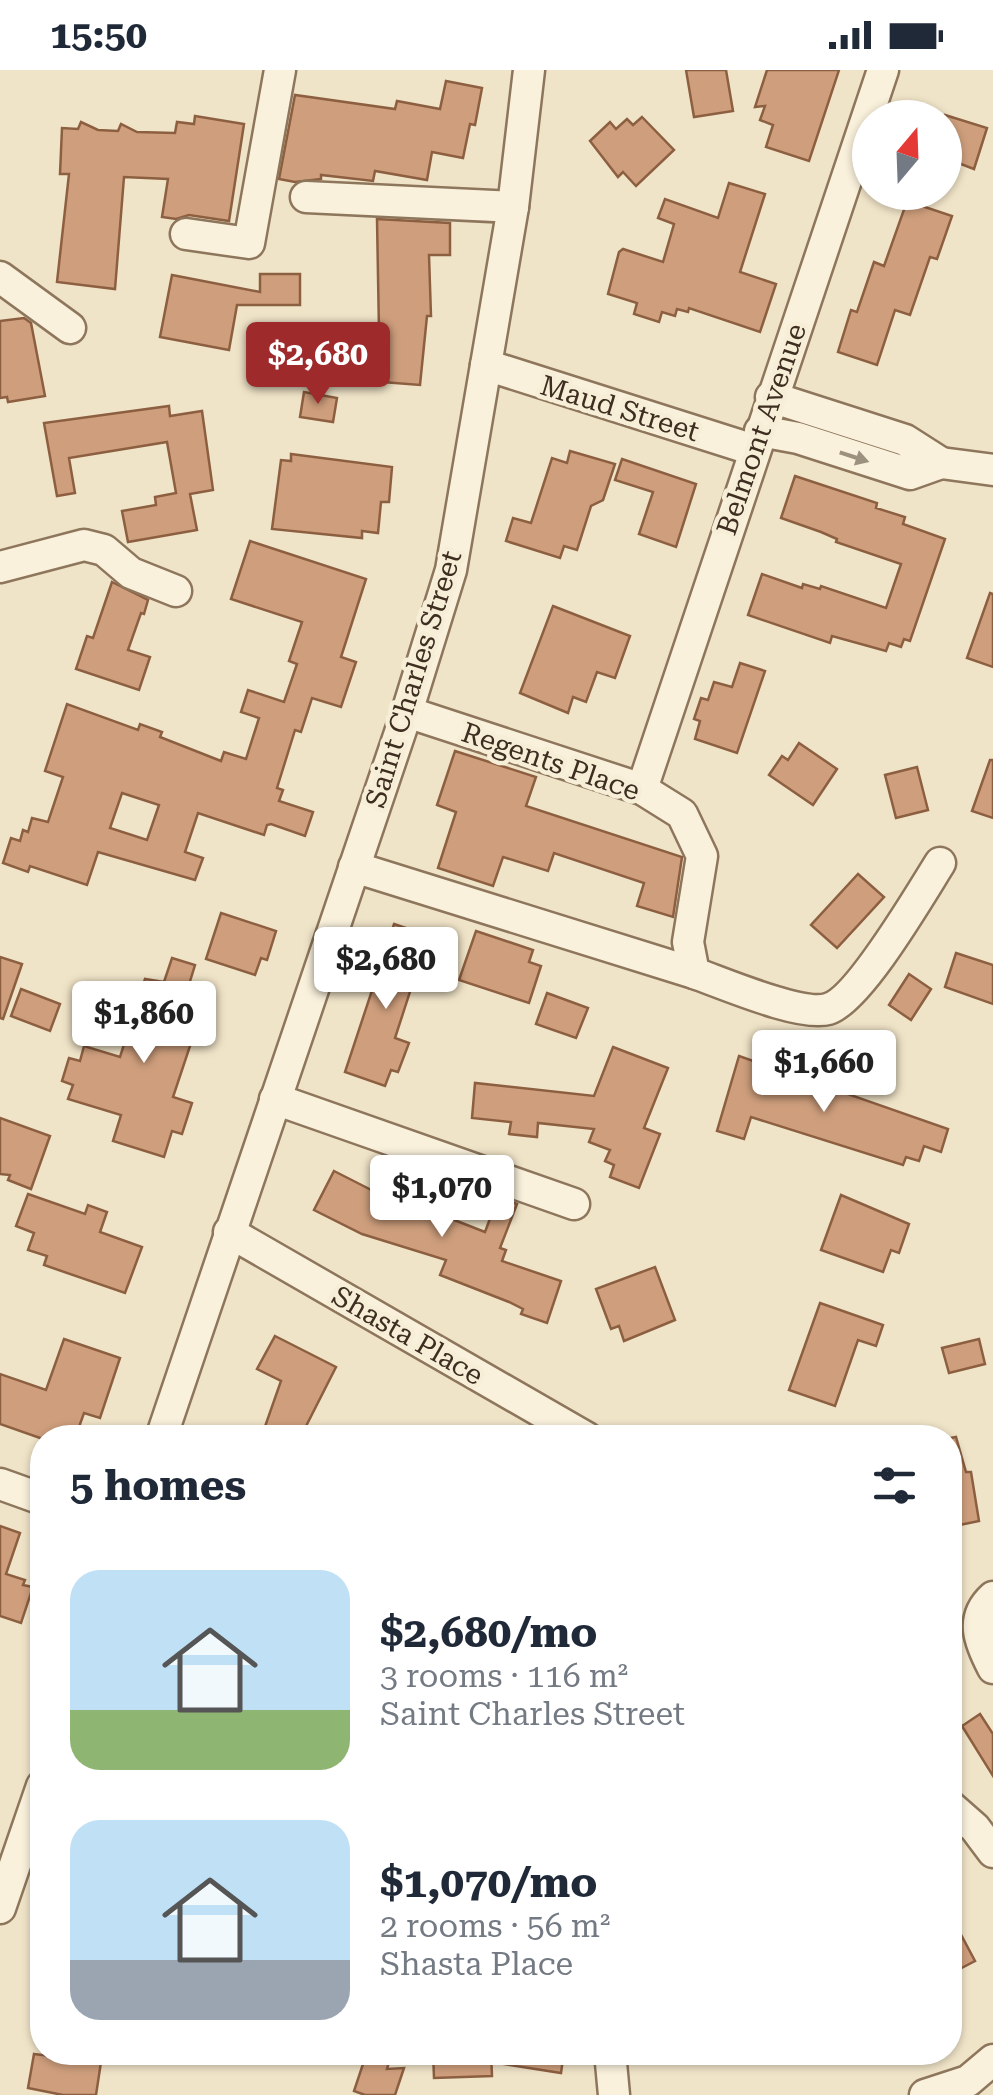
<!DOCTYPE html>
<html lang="en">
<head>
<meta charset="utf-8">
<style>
  body { margin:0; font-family:"Roboto Serif",serif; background:#f2f2f3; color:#1f2937; height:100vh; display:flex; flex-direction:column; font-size:38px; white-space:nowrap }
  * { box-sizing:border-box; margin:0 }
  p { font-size:32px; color:#747a83 }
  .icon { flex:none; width:55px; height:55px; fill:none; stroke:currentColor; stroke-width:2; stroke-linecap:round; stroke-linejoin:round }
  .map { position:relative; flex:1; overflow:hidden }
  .side { position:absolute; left:30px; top:1355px; width:932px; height:640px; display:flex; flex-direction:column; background:#fff; border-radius:40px; box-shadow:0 2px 8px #0004 }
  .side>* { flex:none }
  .needle { width:65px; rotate:19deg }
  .fabs { position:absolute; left:852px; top:30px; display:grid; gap:20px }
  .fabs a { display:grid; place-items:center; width:110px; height:110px; border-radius:50%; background:#fff; box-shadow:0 2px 8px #0004; font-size:50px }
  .price { position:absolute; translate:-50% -85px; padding:0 22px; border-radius:10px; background:#fff; color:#222; font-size:32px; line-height:65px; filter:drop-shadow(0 2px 5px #0008) }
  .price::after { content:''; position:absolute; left:50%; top:60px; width:30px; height:22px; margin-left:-15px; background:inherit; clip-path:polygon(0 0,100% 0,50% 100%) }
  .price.on { background:#9e2a2b; color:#fff }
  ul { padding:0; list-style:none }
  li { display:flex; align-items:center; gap:30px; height:250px; padding:0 40px }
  li span { display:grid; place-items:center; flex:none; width:280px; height:200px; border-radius:30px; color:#555 }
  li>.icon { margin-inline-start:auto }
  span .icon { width:120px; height:120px; fill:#fffc; stroke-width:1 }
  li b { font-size:42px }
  h2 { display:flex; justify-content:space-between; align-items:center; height:120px; padding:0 40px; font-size:42px }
  .status { display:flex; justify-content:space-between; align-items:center; height:70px; padding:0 50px; background:#fff; direction:ltr }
  .status svg { height:28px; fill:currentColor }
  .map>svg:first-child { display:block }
</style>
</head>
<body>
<div class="status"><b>15:50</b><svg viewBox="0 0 49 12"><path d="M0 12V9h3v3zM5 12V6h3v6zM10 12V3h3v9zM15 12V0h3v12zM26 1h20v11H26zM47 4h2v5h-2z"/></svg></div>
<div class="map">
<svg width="993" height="2025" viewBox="0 0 993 2025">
  <rect width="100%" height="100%" fill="#f0e4c8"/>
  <!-- building -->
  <g fill="#cf9f7d" stroke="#8d5f41" stroke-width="2.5" fill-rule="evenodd">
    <path d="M686,0h40l7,41 -39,6z"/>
    <path d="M767,0h72l-30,91 -43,-14 7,-22 -13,-5 5,-14 -10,1z"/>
    <path d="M446,11l36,7 -7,37 -5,-1 -7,34 -31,-6 -5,28 -52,-9 -2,10 -52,-6v4l-26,3 -16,-3 16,-84 100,14 2,-8 43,8z"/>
    <path d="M945,45l42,13 -13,41 -29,-11z"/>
    <path d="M195,46l49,8 -15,97 -40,-6 -13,4 -14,-2 6,-38 -44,-2 -9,112 -58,-7 12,-108h-9l2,-46 16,1 3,-7 17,8 20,1 3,-7 16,8 38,1 2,-11 17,2z"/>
    <path d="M642,47l32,33 -38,36 -13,-14 -5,5 -28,-36 20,-19 6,7 11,-10 6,6z"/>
    <path d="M729,113l36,11 -25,78 36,12 -16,48 -71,-24 -1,4 -11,-3 -2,7 -13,-4 -3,10 -25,-8 3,-11 -29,-9 11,-42 4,-3 40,13 11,-38 -16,-6 7,-19 53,19z"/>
    <path d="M907,131l45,15 -15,43 -7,-2 -20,58 -15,-5 -18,55 -39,-13 13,-42 6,2 17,-50 10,4z"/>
    <path d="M377,149l73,4v32h-21l2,61h-4l-7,69 -76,-6 4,-36 12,1 1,-14 18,2z"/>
    <path d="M260,204h40v31h-63l-8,45 -69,-13 12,-62 88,17z"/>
    <path d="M24,248l7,5 14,73 -37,6 -1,-5 -7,1v-77z"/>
    <path d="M264,278l21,5 -7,32 -21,-5z"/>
    <path d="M304,322l33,6 -4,24 -33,-5z"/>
    <path d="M169,336l1,10 32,-5 11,79 -23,4 7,36 -69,12 -6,-31 34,-6 -1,-8 21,-4 -9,-51 -98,16 6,35 -18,3 -13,-73z"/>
    <path d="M570,381l45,13 -12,36 -12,6 -14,44 -13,-4 -4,12 -54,-17 7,-23 18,5 21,-65 15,5z"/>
    <path d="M291,384l101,13 -3,35h-8l-3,31 -16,-2v7l-90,-9 9,-69 10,1z"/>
    <path d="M622,389l74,25 -20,63 -37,-13 14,-42 -38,-12z"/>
    <path d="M795,406l82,27 -1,5 29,9 -2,7 42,15 -35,102 -6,-2 -3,8 -12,-4 -3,8 -54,-15 -2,7 -82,-28 14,-41 40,14 1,-4 17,5 1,-3 65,22 15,-44 -65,-22 1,-3 -16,-7 -40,-14z"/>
    <path d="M250,471l116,38 -25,78 15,5 -15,45 -29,-9 -11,34 -6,-2 -18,58 6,2 -4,11 34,11 -8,24 -34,-12 -4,1 -3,10 -66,-22 -13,39 18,6 -8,22 -97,-28 -11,33 -57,-19 -2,6 -25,-9 8,-25 9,3 3,-11 5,2 4,-14 16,4 15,-45 -18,-6 22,-67 71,26 2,-6 22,8 -2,5 61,24 3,-9 22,7 13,-41 -18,-6 7,-22 36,12 13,-38 -8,-3 13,-39 -71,-23zM122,723l37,12 -12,35 -37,-12z"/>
    <path d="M112,512l36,18 -4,14 -3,-1 -13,37 22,7 -11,33 -63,-21 11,-33 6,2z"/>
    <path d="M990,523l3,1v73l-26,-9z"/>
    <path d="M553,536l77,30 -15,42 -18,-6 -11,30 -13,-5 -5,16 -48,-20z"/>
    <path d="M740,593l25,8 -28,82 -42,-14 5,-18 -6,-2 7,-21 7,2 6,-18 18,5z"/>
    <path d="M799,673l38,26 -24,36 -44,-30 13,-19 6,4z"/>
    <path d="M455,681l81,26 -10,29 156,51 -9,60 -36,-11 7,-23 -90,-30 -6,18 -45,-14 -10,29 -55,-18 18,-56 -19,-7z"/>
    <path d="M990,690h3v58l-21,-7z"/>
    <path d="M917,697l11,43 -32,8 -11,-43z"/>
    <path d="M858,804l26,23 -47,51 -26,-23z"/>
    <path d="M221,843l55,18 -9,29 -6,-2 -6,17 -49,-16z"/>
    <path d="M394,854l24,8 -9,28 10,4 -24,74 14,5 -11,29 -7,-2 -6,16 -40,-14z"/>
    <path d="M476,861l57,19 -4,12 12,4 -12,37 -70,-23z"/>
    <path d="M956,883l37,12v39l-48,-17z"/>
    <path d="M0,887l22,7 -19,55 -3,-1z"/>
    <path d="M172,888l23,7 -11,36 18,9 -29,87 19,6 -10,31 -10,-3 -8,26 -51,-16 8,-26 -53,-16 5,-14 -11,-4 7,-23 11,3 4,-15 36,11 25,-78 19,3z"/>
    <path d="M909,904l22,15 -20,31 -22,-15z"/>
    <path d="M21,919l39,15 -10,27 -39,-15z"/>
    <path d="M547,923l41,15 -12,30 -40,-14z"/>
    <path d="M613,977l55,21 -24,60 16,6 -21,54 -29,-11 4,-12 -9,-4 5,-11 -21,-8 5,-13 -56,-6 -1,14 -28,-3 2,-12 -39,-4 3,-35 119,13z"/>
    <path d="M739,986l209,73 -7,23 -17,-6 -5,15 -13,-4 -3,8 -152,-48 -7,22 -27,-8z"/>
    <path d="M0,1048l50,18 -19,53 -23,-9 2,-5 -10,-1z"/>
    <path d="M334,1101l61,31 6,-19 49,17 -6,16 41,16 13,-35 19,7 -17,44 6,2 -4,11 59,20 -14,42 -26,-9 2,-5 -14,-7 -69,-27 6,-15 -84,-26 -48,-24z"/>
    <path d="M28,1124l57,20 3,-9 19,7 -7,20 42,15 -17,46 -81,-28 3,-9 -19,-6 6,-17 -18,-7z"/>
    <path d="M841,1125l68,29 -10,29 -8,-3 -8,22 -62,-22z"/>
    <path d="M655,1197l20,53 -51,21 -5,-15 -8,3 -15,-40z"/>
    <path d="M820,1233l63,22 -7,21 -18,-6 -23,66 -46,-16z"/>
    <path d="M275,1266l61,31 -36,71h-39l20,-57 -24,-12z"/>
    <path d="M64,1269l56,19 -20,60 -16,-5 -9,25h-35l-40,-14v-50l46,16z"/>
    <path d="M979,1269l6,25 -36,9 -7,-25z"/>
    <path d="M956,1367l10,35h5l8,49 -29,6v-89z"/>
    <path d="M0,1456l20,7 -14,41 19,6 -2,5 10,2 -12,36 -21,-7z"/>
    <path d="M980,1644l13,20v42l-31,-50z"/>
    <path d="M950,1844l25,47 -25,13z"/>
    <path d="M367,1982h25l-5,17 17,-1 -9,27h-30l-11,-4z"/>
    <path d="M433,1982h58l1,24 -58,2z"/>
    <path d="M498,1982h66l-3,21 -64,-10z"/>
    <path d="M34,1984l67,8 -5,33h-33l-35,-7z"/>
  </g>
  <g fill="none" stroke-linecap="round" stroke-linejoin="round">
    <defs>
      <g id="minor">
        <path d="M306,127l207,10"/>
        <path d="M186,164l63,9 31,-173"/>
        <path d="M0,207l70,51"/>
        <path d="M486,295l268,85"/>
        <path d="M760,361l38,7 112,36 31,-11 -36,-23 -134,-43"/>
        <path d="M941,393l52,7"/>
        <path d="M0,497l84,-22 20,5 27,23 45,18"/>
        <path d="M407,642l235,77 40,25 20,42 -14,86 6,31c29,10 107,44 134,36 31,-9 93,-116 112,-146"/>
        <path d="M642,719l241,-719"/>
        <path d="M354,797l340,106"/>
        <path d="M275,1029l299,105"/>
        <path d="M229,1162l358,206"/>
        <path d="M161,1368l246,-726 44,-142 62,-363 16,-137"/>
        <path d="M0,1414l42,15"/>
        <path d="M993,1527c-24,22 -13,46 0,71"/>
        <path d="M950,1736l25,22 18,24"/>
        <path d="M0,1838l42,-122"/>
        <path d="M610,1982l4,43"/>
        <path d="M925,2025l43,-14 25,-21"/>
      </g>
    </defs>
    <!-- minor casing -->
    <use href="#minor" stroke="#8d765c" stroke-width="35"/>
    <!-- minor -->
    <use href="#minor" stroke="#faf1dc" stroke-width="30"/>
  </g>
  <!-- one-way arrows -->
  <defs><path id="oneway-solid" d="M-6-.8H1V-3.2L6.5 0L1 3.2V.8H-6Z" transform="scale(2.5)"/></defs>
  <use fill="#9c907e" href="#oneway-solid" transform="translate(854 387) rotate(18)"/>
  <g text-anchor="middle" stroke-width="9" stroke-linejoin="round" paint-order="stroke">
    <!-- street labels -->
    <g font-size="28" fill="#3d2e20" stroke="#f7eed8">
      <text transform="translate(620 338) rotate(17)" y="10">Maud Street</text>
      <text transform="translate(761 359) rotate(-71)" y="10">Belmont Avenue</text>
      <text transform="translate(413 609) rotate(-73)" y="10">Saint Charles Street</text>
      <text transform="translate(551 691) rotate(19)" y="10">Regents Place</text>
      <text transform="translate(408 1265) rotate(30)" y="10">Shasta Place</text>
    </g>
  </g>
</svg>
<div class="fabs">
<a><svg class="needle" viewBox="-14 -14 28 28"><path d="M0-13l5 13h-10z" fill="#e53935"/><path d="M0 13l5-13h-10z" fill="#747a83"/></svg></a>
</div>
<b class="price on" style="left:318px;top:337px">$2,680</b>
<b class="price" style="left:386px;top:942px">$2,680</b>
<b class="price" style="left:144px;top:996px">$1,860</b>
<b class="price" style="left:824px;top:1045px">$1,660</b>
<b class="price" style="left:442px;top:1170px">$1,070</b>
<section class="side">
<h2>5 homes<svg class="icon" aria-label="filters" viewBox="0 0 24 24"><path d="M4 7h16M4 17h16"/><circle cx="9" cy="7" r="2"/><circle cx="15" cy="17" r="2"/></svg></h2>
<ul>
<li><span style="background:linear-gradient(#bfe0f5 70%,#8fb573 0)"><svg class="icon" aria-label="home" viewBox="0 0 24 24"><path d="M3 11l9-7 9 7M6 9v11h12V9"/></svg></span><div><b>$2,680/mo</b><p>3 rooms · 116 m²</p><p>Saint Charles Street</p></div></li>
<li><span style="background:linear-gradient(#bfe0f5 70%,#9aa5b1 0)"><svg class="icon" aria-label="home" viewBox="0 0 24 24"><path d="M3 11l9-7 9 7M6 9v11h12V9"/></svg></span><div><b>$1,070/mo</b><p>2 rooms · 56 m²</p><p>Shasta Place</p></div></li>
</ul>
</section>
</div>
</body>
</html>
